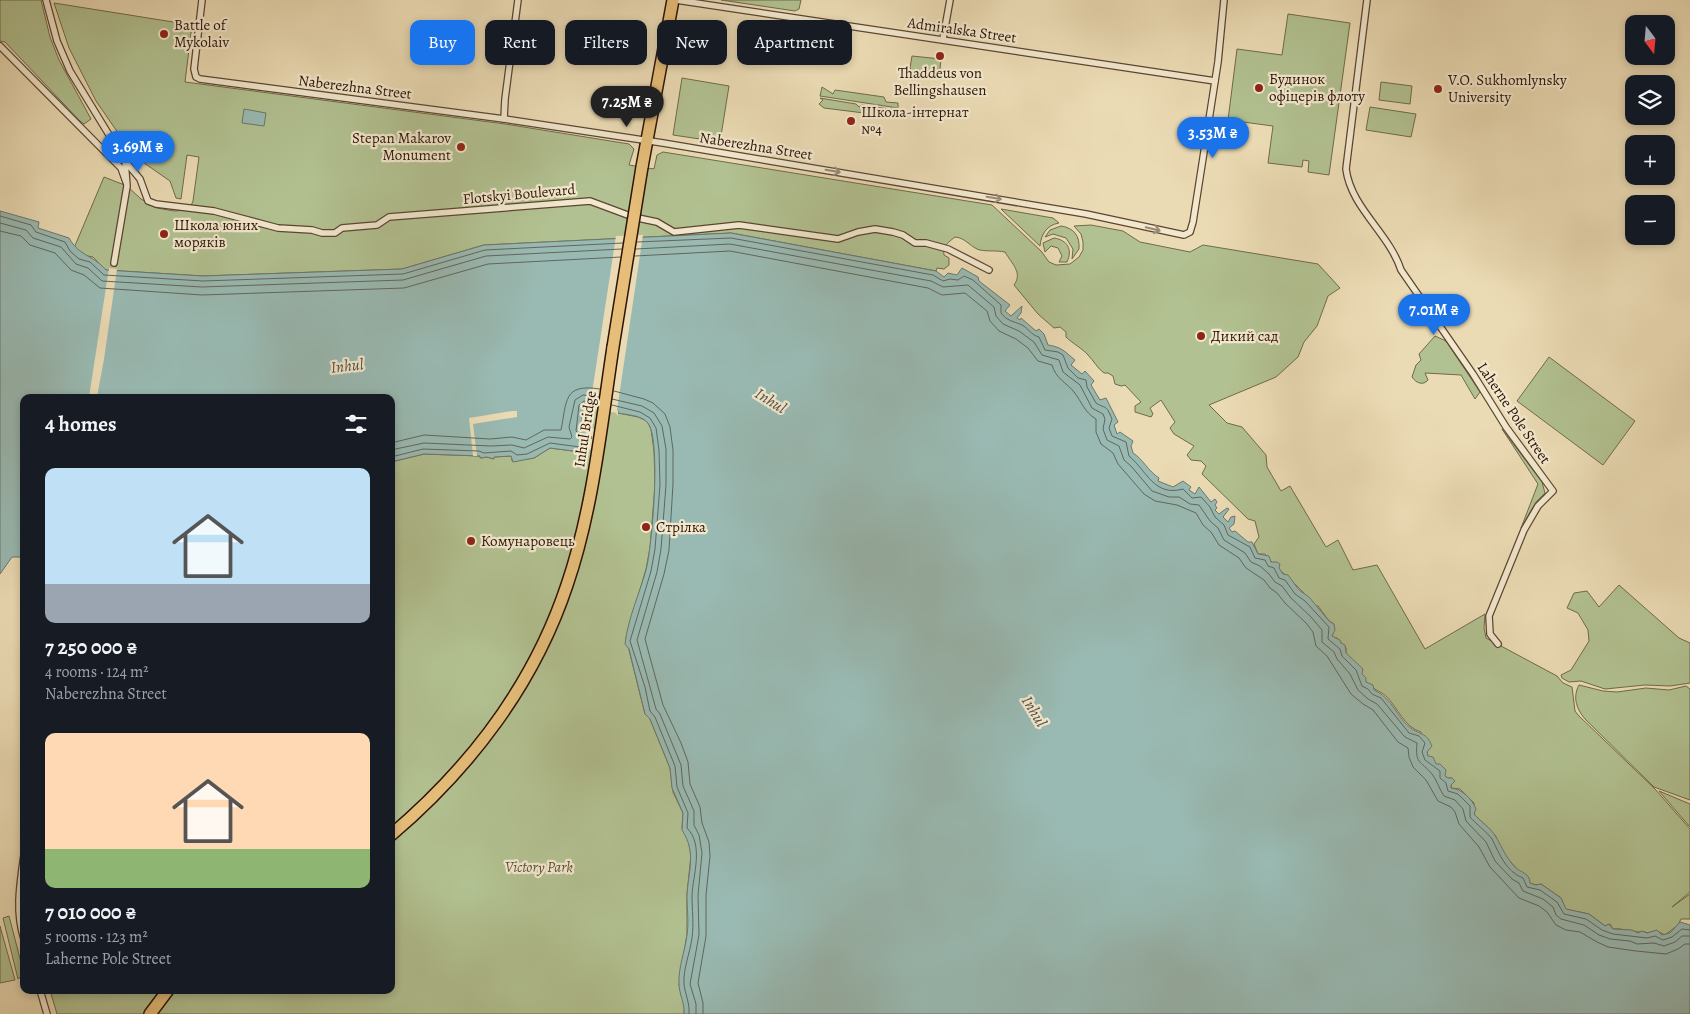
<!DOCTYPE html>
<html lang="en">
<head>
<meta charset="utf-8">
<style>
  body { margin:0; font-family:Alegreya,serif; background:#242831; color:#f1f3f6; height:100vh; display:flex; flex-direction:column; font-size:19px; white-space:nowrap }
  * { box-sizing:border-box; margin:0 }
  p { font-size:16px; color:#9ea1a6 }
  .icon { flex:none; width:28px; height:28px; fill:none; stroke:currentColor; stroke-width:2; stroke-linecap:round; stroke-linejoin:round }
  .map { position:relative; flex:1; overflow:hidden }
  .side { position:absolute; left:20px; top:394px; width:375px; height:600px; display:flex; flex-direction:column; background:#171b24; border-radius:10px; box-shadow:0 2px 8px #0003 }
  .side>* { flex:none }
  .guide { position:absolute; left:410px; top:20px; width:475px; height:45px; display:flex; gap:10px }
  .needle { width:32px; rotate:164deg }
  .tools { position:absolute; left:1625px; top:15px; display:grid; gap:10px }
  .tools a { display:grid; place-items:center; width:50px; height:50px; border-radius:10px; background:#171b24; box-shadow:0 2px 8px #0003; font-size:25px }
  .price { position:absolute; translate:-50% -42px; padding:0 11px; border-radius:18px; background:#1a73e8; color:#fff; font-size:16px; line-height:32px; filter:drop-shadow(0 1px 2px #0008) }
  .price::after { content:''; position:absolute; left:50%; top:30px; width:15px; height:11px; margin-left:-8px; background:inherit; clip-path:polygon(0 0,100% 0,50% 100%) }
  .price.current { background:#222; color:#fff }
  ul { padding:0; list-style:none }
  li { display:grid; align-content:center; gap:10px; height:265px; padding:0 25px }
  li span { display:grid; place-items:center; height:155px; border-radius:10px; color:#555 }
  li>.icon { margin-inline-start:auto }
  span .icon { width:90px; height:90px; fill:#fffc; stroke-width:1 }
  li b { font-size:21px }
  h2 { display:flex; justify-content:space-between; align-items:center; height:60px; padding:0 25px; font-size:21px }
  .tag { padding:0 18px; border-radius:10px; background:#171b24; box-shadow:0 2px 8px #0003; font-size:18px; line-height:45px }
  .tag.current { background:#1a73e8; color:#fff }
  .map>svg:first-child { display:block }
</style>
</head>
<body>
<div class="map">
<svg width="1690" height="1014" viewBox="0 0 1690 1014">
  <rect width="100%" height="100%" fill="#ebdbb4"/>
  <filter id="stains"><feTurbulence type="fractalNoise" baseFrequency=".004" numOctaves="4"/><feColorMatrix values="0 0 0 0 .2 0 0 0 0 .09 0 0 0 0 .02 0 0 0 .5 -.17"/></filter>
  <radialGradient id="worn" r=".72"><stop offset=".6" stop-color="#630" stop-opacity="0"/><stop offset="1" stop-color="#630" stop-opacity=".3"/></radialGradient>
  <!-- green -->
  <g fill="#b2c191" stroke="#6f6a4b">
    <path d="M0,0h41l9,37 9,23 32,59 -7,5 -4,-3 -75,-79 -5,-1z"/>
    <path d="M721,0h80l-2,9 -4,2z"/>
    <path d="M54,3l138,22 -7,57 320,42 124,20 5,5 -5,16 25,4 3,-14 6,-3 329,53 49,46 8,11 7,3 14,-1 9,-7 4,-7v-8l-2,-8 -7,-8 17,-1 32,6 17,11 50,10 13,-7 115,19 22,24 -12,8 -11,30 -13,16 -6,15 -22,20 -67,28 18,18 15,4 24,28 1,12 14,24 9,-5 36,61 12,-7 15,30 24,-5 48,84 60,-35 -1,14 2,10 71,38 6,7 9,4 3,24 3,4 77,74 35,40v63l-18,15 18,-13v25h-9l-3,6 -13,10 -8,-4 -10,2 -2,-1c-10,1 -21,-4 -32,-3l-3,-5 -5,2 -16,-12 -24,-5 -4,-11 -20,-14 -5,1 -6,-2 -26,-28 -9,-20 -21,-21v-11l-14,-14 -9,-1v-3l4,-4 -3,-3h-4l-4,-2 1,-3 -17,-17 -7,-24c-17,-5 -23,-24 -35,-36 -6,-5 -14,-7 -20,-14 -8,-9 -11,-21 -20,-29v-5l-9,-10 -5,-1 2,-13 -5,-3 -11,-15h-4c-11,-18 -35,-34 -49,-52h-7l-4,-10 5,-7 -4,-16 -7,-2 -46,-45 4,-8 -5,-5 -10,-1 -4,-5 7,-9 -20,-12 -4,-6 5,-6 -14,-22 -11,8 3,6 -2,3 -16,-5v-6l6,-4 -16,-17 -4,1 -6,-2 -2,-8 -5,-3h-4c-7,-5 -10,-12 -16,-18 -5,-6 -16,-12 -22,-18v-5l-6,-5 -6,1 -16,-14 -24,-29c9,-12 -2,-21 -9,-33 -9,-2 -22,0 -28,-3 -8,-4 -12,-11 -22,-12 -6,5 -13,9 -11,18l5,3v7l-5,4 -7,-1 -1,3 -205,-38 -247,12 -82,24 -199,7 -98,-6 -12,-13 -10,-2 -9,-7 30,-71 23,9 14,13 16,9 17,3 15,-1 4,-9 6,-44 -12,-2 -6,44 -5,-1 -6,-17 -36,-25 -38,-55 -27,-53z"/>
    <path d="M1288,14l62,9 -21,152 -21,-3 1,-11 -6,-1 -1,7 -34,-4 5,-37 -45,-6 9,-71 45,6z"/>
    <path d="M912,56l29,3 -2,20 -22,-4 -7,-7z"/>
    <path d="M682,78l47,8 -9,56 -47,-7z"/>
    <path d="M1381,82l31,4 -2,18 -31,-4z"/>
    <path d="M822,87l11,7 2,-4 49,7 2,5 12,1v5l-78,-12z"/>
    <path d="M820,98l36,6 3,3 3,-2 35,5 -1,7 -72,-9 -5,-4 4,-4z"/>
    <path d="M1370,107l46,7 -5,23 -45,-7z"/>
    <path d="M1001,209l52,9 6,5c-12,2 -18,11 -19,23z"/>
    <path d="M1061,226c13,2 19,10 18,23l-7,10 1,-10 -7,-11 -13,-4 -8,3 5,-7z"/>
    <path d="M1054,238c13,2 19,11 13,24h-8l3,-6 -4,-8 -7,-2 -6,6 -2,-9z"/>
    <path d="M1435,336l11,5 34,51 -5,7 -14,-24 -36,-2 3,7c-5,6 -12,3 -16,-3l4,-12 5,-5 -2,-6z"/>
    <path d="M1549,357l86,64 -32,44 -86,-64z"/>
    <path d="M584,406l54,11 9,4 4,8 3,22 1,34 -5,63 -4,21 -20,69 19,76 5,5 20,49 3,24 10,21 -1,15 6,11 3,16 -4,39v40l-8,51 6,21 -1,8h-627l-7,-24h341v-528l33,-8 56,2 1,2 6,-1 6,2 1,-2 18,-1v5l22,-3 16,-10 31,4 -1,-23z"/>
    <path d="M1502,429l40,53 3,11 -9,9 -15,26 17,-44z"/>
    <path d="M1619,585l60,53 11,5v40l-20,3 -25,-1 -40,4 -24,-8 -12,1 -7,-4 -1,-3 10,-5 18,-29 -1,-11 -10,-17 -11,-5 7,-15 13,-2 12,16z"/>
    <path d="M1579,685l24,6 14,1 29,-4 23,2 17,-4 4,3v111l-36,-13 -68,-67c-9,-10 -14,-22 -7,-35z"/>
    <path d="M1659,791l31,13v23z"/>
    <path d="M9,916l15,58 -6,5 -15,-61z"/>
    <path d="M0,926l15,54 -15,3z"/>
  </g>
  <!-- water -->
  <g fill="#99bab3" stroke="#6d776d">
    <path d="M244,109l22,4 -2,13 -22,-3z"/>
    <path d="M0,211l39,11 -1,6 31,10c11,19 23,16 37,32l97,6 199,-7 82,-24 247,-12 205,38 8,6 4,-4 9,2 5,-7 16,9 1,4 31,24 -5,6 6,5 11,-10 -1,7 -4,5 3,2 1,-2 15,13 3,-2 5,5 4,11c14,2 17,7 27,15l-4,5 11,9 3,-3 9,10 -3,4 9,15 6,-2 12,24 -4,3 3,9 3,-2 13,9 -2,5 2,7c10,6 15,18 26,25l-1,3 15,6 10,-6 8,6 -2,3 6,4 4,-7 12,15 4,-3 2,3 -2,3 2,3 -2,2 4,4 8,-6 2,1 -6,8 5,5 3,-5 4,-1 -1,8 -5,4 3,4 3,-1 13,11h4l6,12 11,2 2,6h6l3,2 -1,4 4,6 5,1 11,15 10,7 20,24 5,3 1,6 -3,6 8,4 1,3 4,2 1,8 17,16 -1,5 4,4v4l7,3 1,5c20,9 22,28 38,39 9,6 15,4 20,17l-5,6 1,4 5,1 3,7h4l6,6 -1,6 3,2h4l3,3 -4,4v3c11,1 21,11 25,21l-2,5c7,8 17,14 22,23 7,12 9,19 19,30 6,6 15,6 15,16l6,2 5,-1 20,14 5,11 23,5 16,12 4,-2 4,5 19,1 6,3 4,-2 5,2 10,-3 5,5 8,-2 10,-11 10,3v89h-1006c1,-11 -5,-20 -5,-30 -1,-16 6,-33 8,-49 2,-13 0,-26 0,-39 1,-25 10,-43 -5,-66l1,-17 -11,-25 -2,-20 -20,-49 -5,-5 -16,-65 -4,-5c3,-26 14,-49 21,-74 6,-22 16,-134 1,-148 -7,-7 -19,-7 -29,-9v-2l-34,-5 -4,23 22,4 -12,14 -9,5 -31,-4 -16,10 -21,4 -2,-6 -17,1v2l-7,-2 -7,1v-2l-56,-2 -33,8v-64h-367v159h-12l-12,17z"/>
  </g>
  <!-- pier -->
  <g fill="#ebdbb4">
    <path d="M643,235l-26,175 1,1v5l-2,-3 -30,-5 -3,19 20,4v11l-21,12 4,-23 -6,-2 4,-23h6l26,-170z"/>
    <path d="M109,268l8,1 -13,90 -7,38h-8z"/>
    <path d="M512,411h5v6l-44,7 4,32h-4l-4,-38z"/>
  </g>
  <g fill="none" stroke-linecap="round" stroke-linejoin="round">
    <!-- shore -->
    <g stroke="#62665c" stroke-width="1">
      <path d="M0,216l31,9 5,7 29,10 5,9 9,8 11,3 14,13 99,6 200,-7 82,-24 138,-7"/>
      <path d="M0,223l26,7 7,8 28,9 15,17 12,4 14,13 100,6 201,-7 83,-24 136,-7"/>
      <path d="M0,231l21,5 9,9 25,8 16,17 13,5 16,13 102,7 202,-7 84,-24 133,-7"/>
      <path d="M637,242l94,-4 202,37 10,6 7,-2 8,1 6,-4 9,4 28,25v8c6,8 12,8 21,12 6,3 9,10 17,12l6,13 13,2 5,3 5,13 10,10 8,2 1,7 9,16c11,7 9,0 16,16l-3,9 3,8 14,6 3,14c18,15 25,41 54,33l9,9 9,-1 9,10 5,10 9,8 4,10 22,12 5,11 10,2 3,6 6,2 5,10 6,2 10,14 10,7 24,26 -1,12 12,10 2,7 14,14 6,16 6,3 4,5 9,4 28,35 10,3 6,7 -3,9 3,8 15,11v7l6,5 2,8 10,3 12,12v11c6,7 17,15 22,22 7,14 14,33 31,39l4,9 13,3 17,12 7,12 22,5 16,11 11,4 34,4 8,-2 8,4 9,-3 10,-8 8,1"/>
      <path d="M636,249l94,-5 201,37 12,6 25,-2 26,22 2,9 7,8 16,7 15,11 8,13 17,5 4,12 17,13 12,23 11,6 2,5 -2,10 4,11 12,6 5,14 7,6 21,25 17,6h10l11,7 9,1 11,16 8,7 6,12 21,13 6,9 9,4 9,8 6,8 7,4 9,12 20,19 11,13v12l12,10 3,7 13,15 8,16 10,9 9,5 28,33 12,6c-2,21 3,17 15,31 5,6 7,15 12,22l11,4 8,9 3,12 20,21 9,19 17,18 7,4 4,8 20,8 10,8 3,8 5,4 23,6 15,10 11,4 20,2 7,3 17,-1 10,3 11,-4 7,-6h8"/>
      <path d="M635,256l95,-5 198,37 14,7 23,-2 22,18 3,10 9,10 17,8 12,9 10,13 14,4c4,14 14,17 22,27 8,10 10,20 22,27v13l5,12 12,9 5,11 26,30 11,7 22,4 19,8 7,12 8,7 8,13 20,13 7,10 18,12 6,8 7,5 8,10 21,20 7,9 3,14 11,10 24,38 12,10 10,6 25,32 10,6 1,9 4,10 13,13 12,21 13,6 4,5 4,12 20,23 11,20 29,31 20,8 8,6 9,13 10,5 14,2 17,10 11,5 28,4 30,3 12,-5 7,-5h5"/>
      <path d="M614,391l30,8 9,4 12,11 5,13 3,23v34l-4,66 -5,24 -19,65 18,66 18,38 7,19 2,22 10,23 2,16 7,19 1,14 -4,39v41l-8,47 5,20v11"/>
      <path d="M612,399l30,7 12,7 8,13 4,23v36l-5,64 -4,23 -20,68 19,69 4,5 21,51 2,21 11,25v14l5,10 3,18 -4,42 1,40 -9,49 6,20v10"/>
      <path d="M612,405l28,7 10,6 6,10 3,22 1,35 -5,64 -4,22 -21,70 15,46 5,24 5,6 20,49 2,21 11,26 -1,15c17,17 6,47 5,67 0,15 2,29 0,43 -2,15 -9,31 -8,46 1,10 6,19 5,30"/>
      <path d="M391,443l33,-8 66,4 22,-2 14,3 18,-10h17c6,-29 2,-47 39,-41"/>
      <path d="M391,450l33,-7 67,3 21,-1 12,3 24,-11 22,2 2,-2 -3,-10 6,-27 8,-5 16,2"/>
      <path d="M391,457l32,-8 56,2 5,2 27,-2 6,4 10,-1 23,-11 30,4 12,-9 -1,-2 -12,-2 -3,-3 3,-26 5,-4 14,2"/>
    </g>
    <defs>
      <g id="street">
        <path d="M46,0l11,41 13,30 55,90 2,25 -13,77"/>
        <path d="M202,0l-8,69 2,8 4,2 304,40 159,24 423,71 98,21 6,-3 3,-10 25,-160 6,-62"/>
        <path d="M676,0l539,81"/>
        <path d="M1367,0l-21,169c5,39 43,64 55,101l72,104 33,53 47,64 -15,15 -14,24 -35,86 1,18 8,10"/>
        <path d="M943,39l7,-39"/>
        <path d="M0,46l121,122 5,14"/>
        <path d="M504,119l1,-20 13,-99"/>
        <path d="M125,161l15,18 8,22 8,3 58,7 64,17 34,2 10,3h13l7,-5 35,-3 12,-8 201,-16 43,16 24,5 17,10 65,-7 99,14 20,-7 17,-3 18,3 10,3 12,8h11l22,6 41,21"/>
        <path d="M24,855c-4,28 -9,57 0,84"/>
        <path d="M40,990l7,24"/>
      </g>
      <g id="highway">
        <path d="M642,167l31,-167"/>
        <path d="M391,835c79,-67 143,-151 176,-250 26,-76 34,-159 46,-238"/>
        <path d="M150,1014l18,-24"/>
      </g>
    </defs>
    <!-- street casing -->
    <use href="#street" stroke="#5c4531" stroke-width="8"/>
    <!-- highway casing -->
    <use href="#highway" stroke="#2c1305" stroke-width="14"/>
    <!-- street -->
    <use href="#street" stroke="#f2e8ce" stroke-width="5.5"/>
    <!-- highway -->
    <use href="#highway" stroke="#e6be7a" stroke-width="11"/>
    <defs>
      <path id="highway-bridge" d="M613,347l29,-180"/>
    </defs>
    <!-- highway-bridge casing -->
    <use href="#highway-bridge" stroke="#2c1305" stroke-width="14" stroke-linecap="butt"/>
    <!-- highway-bridge -->
    <use href="#highway-bridge" stroke="#e6be7a" stroke-width="11"/>
  </g>
  <!-- one-way arrows -->
  <defs><path id="oneway-shaft" d="M-6 0H5M1.5-3L5.5 0L1.5 3" fill="none" stroke-width="1.6" stroke-linecap="round" stroke-linejoin="round" transform="scale(1.25)"/></defs>
  <g stroke="#998874">
    <use href="#oneway-shaft" transform="translate(833 171) rotate(9)"/>
    <use href="#oneway-shaft" transform="translate(994 198) rotate(10)"/>
    <use href="#oneway-shaft" transform="translate(1153 229) rotate(14)"/>
  </g>
  <!-- markers -->
  <g fill="#8f2418" stroke="#f2e8ce" stroke-width="2">
    <circle cx="164" cy="34" r="5"/>
    <circle cx="940" cy="56" r="5"/>
    <circle cx="1259" cy="88" r="5"/>
    <circle cx="1438" cy="89" r="5"/>
    <circle cx="851" cy="121" r="5"/>
    <circle cx="461" cy="147" r="5"/>
    <circle cx="164" cy="234" r="5"/>
    <circle cx="1201" cy="336" r="5"/>
    <circle cx="646" cy="527" r="5"/>
    <circle cx="471" cy="541" r="5"/>
  </g>
  <g text-anchor="middle" stroke-width="4.5" stroke-linejoin="round" paint-order="stroke">
    <!-- poi labels -->
    <g font-size="15" fill="#2c1305" stroke="#f2e8ce" text-anchor="start">
      <text x="174" y="30">Battle of<tspan x="174" dy="17">Mykolaiv</tspan></text>
      <text x="940" y="78" text-anchor="middle">Thaddeus von<tspan x="940" dy="17">Bellingshausen</tspan></text>
      <text x="1269" y="84">Будинок<tspan x="1269" dy="17">офіцерів флоту</tspan></text>
      <text x="1448" y="85">V.O. Sukhomlynsky<tspan x="1448" dy="17">University</tspan></text>
      <text x="861" y="117">Школа-інтернат<tspan x="861" dy="17">№4</tspan></text>
      <text x="451" y="143" text-anchor="end">Stepan Makarov<tspan x="451" dy="17">Monument</tspan></text>
      <text x="174" y="230">Школа юних<tspan x="174" dy="17">моряків</tspan></text>
      <text x="1211" y="341">Дикий сад</text>
      <text x="656" y="532">Стрілка</text>
      <text x="481" y="546">Комунаровець</text>
    </g>
    <!-- street labels -->
    <g font-size="15" fill="#2c1305" stroke="#f2e8ce">
      <text transform="translate(962 30) rotate(8)" y="5">Admiralska Street</text>
      <text transform="translate(355 87) rotate(7)" y="5">Naberezhna Street</text>
      <text transform="translate(756 146) rotate(9)" y="5">Naberezhna Street</text>
      <text transform="translate(519 194) rotate(-5)" y="5">Flotskyi Boulevard</text>
      <text transform="translate(1514 413) rotate(56)" y="5">Laherne Pole Street</text>
      <text transform="translate(585 429) rotate(-81)" y="5">Inhul Bridge</text>
    </g>
    <!-- park labels -->
    <g font-size="15" font-style="italic" fill="#5b5036" stroke="#f2e8ce">
      <text x="539" y="872">Victory Park</text>
    </g>
    <!-- water labels -->
    <g font-size="16" font-style="italic" fill="#524d42" stroke="#f2e8ce">
      <text transform="translate(347 365) rotate(-6)" y="6">Inhul</text>
      <text transform="translate(771 400) rotate(32)" y="6">Inhul</text>
      <text transform="translate(1035 711) rotate(59)" y="6">Inhul</text>
    </g>
  </g>
  <rect width="100%" height="100%" filter="url(#stains)"/>
  <rect width="100%" height="100%" fill="url(#worn)"/>
</svg>
<div class="tools">
<a><svg class="needle" viewBox="-14 -14 28 28"><path d="M0-13l5 13h-10z" fill="#e53935"/><path d="M0 13l5-13h-10z" fill="#9ea1a6"/></svg></a>
<a><svg class="icon" aria-label="layers" viewBox="0 0 24 24"><path d="M12 4l9 5-9 5-9-5zM3 14l9 5 9-5"/></svg></a>
<a>+</a>
<a>−</a>
</div>
<b class="price current" style="left:627px;top:128px">7.25M ₴</b>
<b class="price" style="left:1213px;top:159px">3.53M ₴</b>
<b class="price" style="left:138px;top:173px">3.69M ₴</b>
<b class="price" style="left:1434px;top:336px">7.01M ₴</b>
<div class="guide">
<a class="tag current">Buy</a>
<a class="tag">Rent</a>
<a class="tag">Filters</a>
<a class="tag">New</a>
<a class="tag">Apartment</a>
</div>
<section class="side">
<h2>4 homes<svg class="icon" aria-label="filters" viewBox="0 0 24 24"><path d="M4 7h16M4 17h16"/><circle cx="9" cy="7" r="2"/><circle cx="15" cy="17" r="2"/></svg></h2>
<ul>
<li><span style="background:linear-gradient(#bfe0f5 75%,#9aa5b1 0)"><svg class="icon" aria-label="home" viewBox="0 0 24 24"><path d="M3 11l9-7 9 7M6 9v11h12V9"/></svg></span><div><b>7 250 000 ₴</b><p>4 rooms · 124 m²</p><p>Naberezhna Street</p></div></li>
<li><span style="background:linear-gradient(#ffd9b3 75%,#8fb573 0)"><svg class="icon" aria-label="home" viewBox="0 0 24 24"><path d="M3 11l9-7 9 7M6 9v11h12V9"/></svg></span><div><b>7 010 000 ₴</b><p>5 rooms · 123 m²</p><p>Laherne Pole Street</p></div></li>
</ul>
</section>
</div>
</body>
</html>
